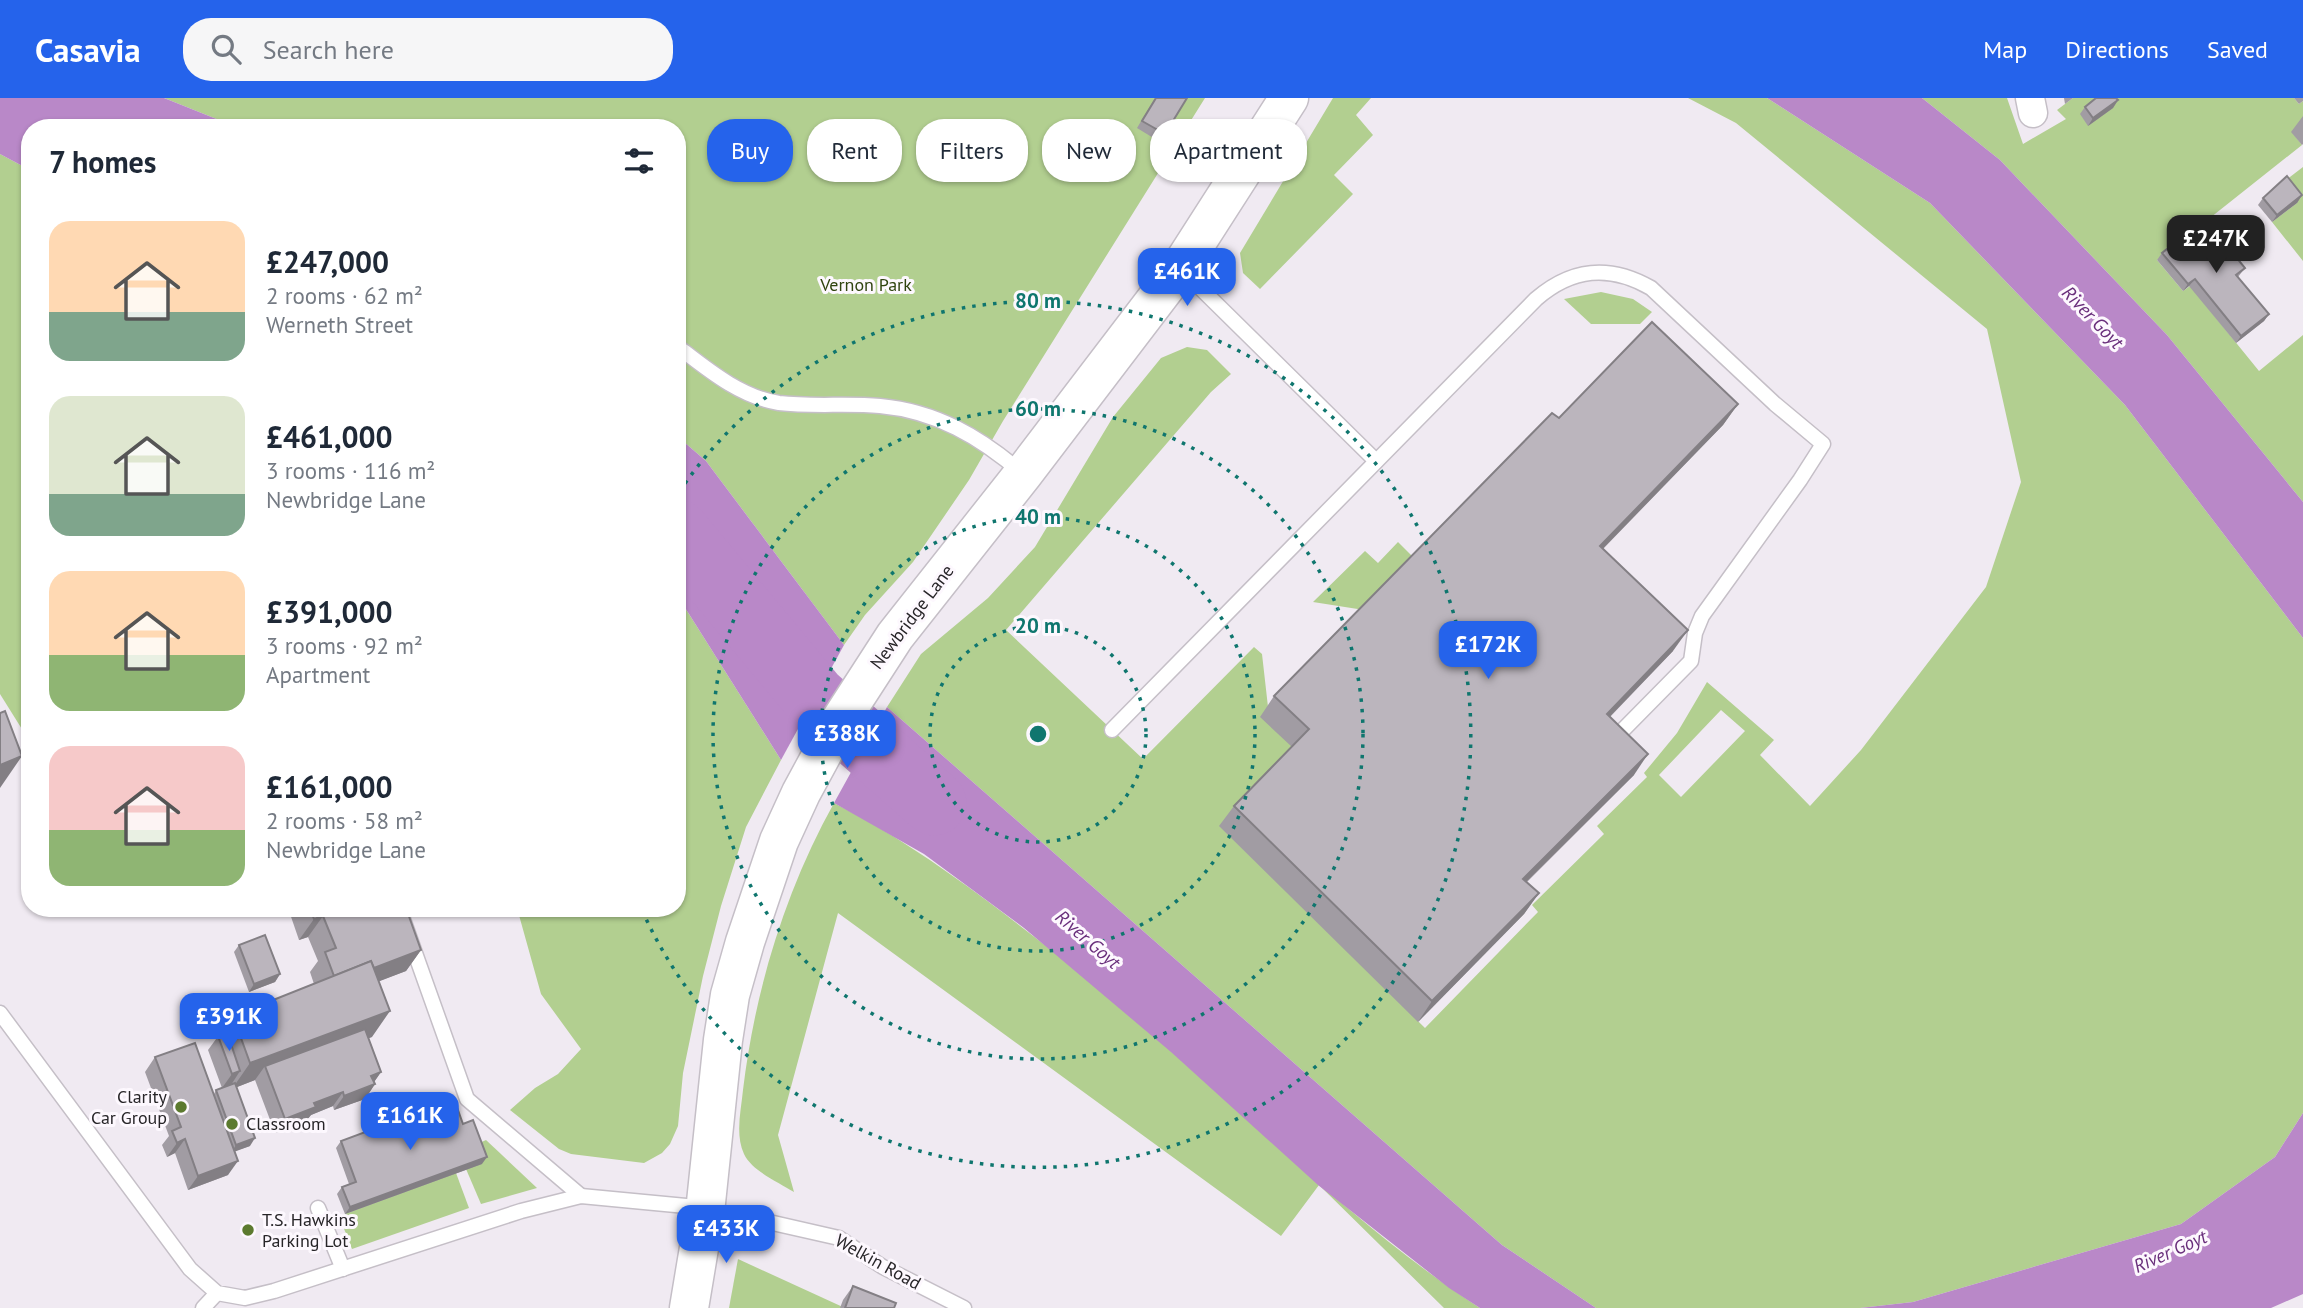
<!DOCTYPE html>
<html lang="en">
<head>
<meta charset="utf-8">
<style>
  body { margin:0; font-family:"PT Sans",sans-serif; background:#f6f6f7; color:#1f2937; height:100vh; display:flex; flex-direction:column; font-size:26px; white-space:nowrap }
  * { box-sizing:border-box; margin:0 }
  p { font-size:23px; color:#747a83 }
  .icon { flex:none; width:38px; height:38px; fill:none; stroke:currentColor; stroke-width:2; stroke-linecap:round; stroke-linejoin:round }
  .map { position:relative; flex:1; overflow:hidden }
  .drawer { position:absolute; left:21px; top:21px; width:665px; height:798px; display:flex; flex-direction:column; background:#fff; border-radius:28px; box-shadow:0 2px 5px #0004 }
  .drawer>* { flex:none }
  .banner { position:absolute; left:707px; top:21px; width:665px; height:63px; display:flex; gap:14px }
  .price { position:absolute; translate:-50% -60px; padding:0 16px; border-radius:14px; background:#2563eb; color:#fff; font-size:23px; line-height:46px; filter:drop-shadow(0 2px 4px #0008) }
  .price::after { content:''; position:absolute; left:50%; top:42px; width:21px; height:16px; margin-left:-10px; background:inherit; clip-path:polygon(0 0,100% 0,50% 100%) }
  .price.active { background:#222; color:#fff }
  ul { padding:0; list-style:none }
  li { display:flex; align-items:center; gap:21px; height:175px; padding:0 28px }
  li span { display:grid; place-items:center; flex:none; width:196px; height:140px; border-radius:21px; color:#555 }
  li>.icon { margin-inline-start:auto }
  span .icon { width:84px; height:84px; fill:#fffc; stroke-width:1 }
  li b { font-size:30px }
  h2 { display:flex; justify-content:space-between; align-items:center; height:84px; padding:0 28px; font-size:30px }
  .chip { padding:0 24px; border-radius:28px; background:#fff; box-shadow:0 2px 5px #0004; font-size:24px; line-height:63px }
  .chip.active { background:#2563eb; color:#fff }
  header { display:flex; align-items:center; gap:42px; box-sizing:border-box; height:98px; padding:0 35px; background:#2563eb; color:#fff }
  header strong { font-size:33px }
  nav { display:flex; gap:38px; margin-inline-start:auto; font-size:24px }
  .search { width:490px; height:63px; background:#f6f6f7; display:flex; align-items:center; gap:18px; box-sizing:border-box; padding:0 24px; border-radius:28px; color:#747a83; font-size:26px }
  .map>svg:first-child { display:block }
</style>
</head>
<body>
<header>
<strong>Casavia</strong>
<div class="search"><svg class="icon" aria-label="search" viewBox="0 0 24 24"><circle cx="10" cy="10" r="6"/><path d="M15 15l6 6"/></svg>Search here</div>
<nav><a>Map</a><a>Directions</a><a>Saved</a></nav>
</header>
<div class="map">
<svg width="2303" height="1210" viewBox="0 0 2303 1210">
  <rect width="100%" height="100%" fill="#f0eaf2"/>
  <!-- green -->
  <g fill="#b2cf90" fill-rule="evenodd">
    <path d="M164,0h1041l-202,323 -34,59 -56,82 -48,53 -21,30 -138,-184 -29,-25v-308h-438z"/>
    <path d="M1333,0h38l-15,17 17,20 -39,40 19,19 -93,95 -17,-16 -3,-20z"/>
    <path d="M1688,0h79l163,105 195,202 178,233v475l-28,44 -94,67 -268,78 -53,6h-264l-94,-63 -615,-538 34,-53 67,-56 47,-51 78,-130 48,-59 26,-11 20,3 24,24 -20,18 -205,238 137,129 111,-112 8,7 6,53 27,43 -75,76 205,202 113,-116 -6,-7 72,-71 -7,-8 50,-49 -3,-4 33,-40 30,-51 67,58 -14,15 50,51 51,-56 125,-163 35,-105 -34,-153 -251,-206zM1721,612l24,21 -64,66 -22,-22z"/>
    <path d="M1922,0h85l16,46 43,-25 -9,-9 16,-12h221l5,6 4,-3v21l-11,10 10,13 -145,115 26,31 7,-5 69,85 44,-36v167l-136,-167 -167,-175z"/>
    <path d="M0,56l30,16v572l-30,-48z"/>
    <path d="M2303,69v94l-31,-39 25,-19 -15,-20z"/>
    <path d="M1601,194l32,7 19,13 -12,12h-49l-27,-25z"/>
    <path d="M1398,444l17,17 -51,51 -51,-8 52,-51 13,12z"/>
    <path d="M677,497l104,165 -35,67 -25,79 -18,70 -20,97 -5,53 -8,18 -8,9 -18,10 -73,-9 -12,-5 -49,-39 25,-22 23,-14 23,-25 -40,-55 -24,-86h160z"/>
    <path d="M834,705c54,27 103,61 152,97 63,47 126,98 185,151 100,89 197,184 309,257h-36l-125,-123 -38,51 -443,-323 -60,222 16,57c-16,-10 -42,-21 -50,-38 -9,-20 -3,-43 -1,-64 12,-100 42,-199 91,-287z"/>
    <path d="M486,1042l51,48 -56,16 -15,-35 9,-24z"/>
    <path d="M456,1075l13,35 -117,41 -13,-33z"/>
    <path d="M738,1161l107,49h-116z"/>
  </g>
  <!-- water -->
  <g fill="#b988c8">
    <path d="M0,0h164l75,30h-209v42l-30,-16z"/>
    <path d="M1767,0h155l78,62 167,175 136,167v136l-178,-233 -195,-202z"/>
    <path d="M677,338l29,25 138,184 -63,115 -104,-165z"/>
    <path d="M887,609l615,538 94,63h-116l-31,-20 -131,-103 -147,-133 -147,-124 -100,-74 -90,-51z"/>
    <path d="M2303,1015v181l-32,14h-411l53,-6 268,-78 94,-67z"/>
  </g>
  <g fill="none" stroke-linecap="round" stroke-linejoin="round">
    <!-- river -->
    <path stroke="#b988c8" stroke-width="65" d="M677,434l137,165 120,106"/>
    <defs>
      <g id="lane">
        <path d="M1181,171l195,192"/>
        <path d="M677,248c30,23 63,51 102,57 33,4 68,0 101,3 56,5 100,31 142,67"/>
        <path d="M1112,632l424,-431c36,-31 73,-35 115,-11l124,116 48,40 -23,36 -98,136 -7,17 -4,28 -72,73"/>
        <path d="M399,810l68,191 114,97"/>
        <path d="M0,915l190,256 27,24 28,5 29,-7 247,-80 60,-15 105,10 19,6 55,8 79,18 44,29 81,41"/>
        <path d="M318,1110l25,61"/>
        <path d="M203,1210l14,-15"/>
      </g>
      <path id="street" d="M2030,0l3,15"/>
      <path id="secondary" d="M689,1210l16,-96 18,-172 7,-45 15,-53 34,-101 22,-48 39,-72 55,-85 128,-162 157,-206 109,-170"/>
    </defs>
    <!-- lane casing -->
    <use href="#lane" stroke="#c5bfc7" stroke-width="17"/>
    <!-- street casing -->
    <use href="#street" stroke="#c5bfc7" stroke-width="31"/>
    <!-- secondary casing -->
    <use href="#secondary" stroke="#c5bfc7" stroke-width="41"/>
    <!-- lane -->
    <use href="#lane" stroke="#fff" stroke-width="14"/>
    <!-- street -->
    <use href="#street" stroke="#fff" stroke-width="28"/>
    <!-- secondary -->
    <use href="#secondary" stroke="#fff" stroke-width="38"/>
  </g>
  <!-- wall -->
  <g fill="#a19ca3">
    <path d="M1155,0h32l-27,44 -23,-14z"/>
    <path d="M2064,0h9l-8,6z"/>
    <path d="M2294,0h9v3l-4,3z"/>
    <path d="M2118,2l-5,8 -25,18 -8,-12 5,-7z"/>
    <path d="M2303,18v28l-1,1 -11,-13z"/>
    <path d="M2302,97l-5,8 -25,19 -14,-17 5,-7z"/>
    <path d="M2162,155l83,15 -7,9 31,37 -5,7 -28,22 -47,-57 -6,5 -26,-31z"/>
    <path d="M1738,306l-15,21 -120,124 70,102 -63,66 24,58 -107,107 12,11 -15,21 -106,108 -199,-196 15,-20 58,-59 -32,-30 14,-21 285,-278z"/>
    <path d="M288,810h118l15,42 -15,21 -27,10 -7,56 -4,1 13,34 -7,10 1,2 -10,15 -31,11 -1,-4 -22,9 -5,6 -31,12 -20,-53 -18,7 13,59 -15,5 -7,24 -40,15 -13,-37 -8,4 -5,-12 7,-9 -24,-64 10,-15 59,37 2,-4 6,-2 -14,-38 25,-34 81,-32 -4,-12 8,-11 -10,-24 -9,3z"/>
    <path d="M239,847l41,29 -5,8 -26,10 -15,-40z"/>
    <path d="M463,1026l19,40 -137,50 -8,-20 5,-7 7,-3 -13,-36 5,-7z"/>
    <path d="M853,1188l41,22h-54l3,-8z"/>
  </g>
  <!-- shaded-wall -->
  <g fill="#837f84">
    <path d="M2118,2l-5,8 -25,18 5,-8z"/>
    <path d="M2302,97l-5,8 -25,19 5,-7z"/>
    <path d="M2195,181l-6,7 -6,5 5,-7z"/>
    <path d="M2269,216l-5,7 -28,22 5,-7z"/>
    <path d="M1738,306l-15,21 -138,142 15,-21z"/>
    <path d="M1688,532l-15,21 -80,83 14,-20z"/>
    <path d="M1648,656l-14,21 -125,124 14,-20z"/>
    <path d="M22,658l-22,32v-23z"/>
    <path d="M1539,795l-15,21 -106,108 14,-21z"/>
    <path d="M323,818l-15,21 -9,3 15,-21z"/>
    <path d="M421,852l-15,21 -52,20 14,-21z"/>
    <path d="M280,876l-5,8 -26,10 5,-8z"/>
    <path d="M390,913l-18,26 -103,38 -4,-9 -10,14 -23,9 18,-26z"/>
    <path d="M240,973l-9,14 -9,3 10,-14z"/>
    <path d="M381,974l-9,13 3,-1 -10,15 -31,11 10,-14 27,-20z"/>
    <path d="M343,994l-10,14 -22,9 -5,6 -31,12 10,-14 29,-16z"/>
    <path d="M255,1040l-5,8 -19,7 5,-8z"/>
    <path d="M185,1041l-10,14 -8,4 10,-14z"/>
    <path d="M487,1059l-5,7 -137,50 5,-7z"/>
    <path d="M238,1063l-10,14 -40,15 10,-14z"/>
  </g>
  <!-- building -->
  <g fill="#bbb5bd" stroke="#837f84" stroke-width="2">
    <path d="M1156,0h31l-22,36 -23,-13z"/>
    <path d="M2096,0h20l2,2 -25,18 -8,-11z"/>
    <path d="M2287,78l15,19 -25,20 -14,-17z"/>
    <path d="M2205,121l40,49 -9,7 33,39 -28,22 -46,-57 -7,5 -26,-31z"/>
    <path d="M1652,224l86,82 -138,142 88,84 -81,84 41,40 -125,125 16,14 -107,108 -198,-195 75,-77 -35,-33 278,-283 7,5z"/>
    <path d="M5,613l17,45 -22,9v-52z"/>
    <path d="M310,810h96l15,42 -47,18 -3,-7 -37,15 -9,-24 11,-4 -13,-32 -9,3z"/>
    <path d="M265,837l15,39 -26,10 -15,-39z"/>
    <path d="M371,863l19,50 -140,52 -17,-47z"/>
    <path d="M365,931l16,43 -10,4 4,8 -31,12 -1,-4 -29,11 2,4 -31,12 -20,-53z"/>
    <path d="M227,934l13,39 -8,3 -14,-38z"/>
    <path d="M195,945l43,118 -40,15 -13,-37 -8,4 -5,-12 9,-4 -26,-70z"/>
    <path d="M235,985l20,55 -19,7 -20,-55z"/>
    <path d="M454,1001l9,25 10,-4 14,37 -137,50 -8,-20 14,-5 -15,-41z"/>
    <path d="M853,1188l43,17 -2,5h-49z"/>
  </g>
  <!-- distance rings -->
  <g fill="none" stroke="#0f766e" stroke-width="3.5" stroke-dasharray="3.5 7">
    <circle cx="1038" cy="636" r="108"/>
    <circle cx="1038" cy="636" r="217"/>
    <circle cx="1038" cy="636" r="325"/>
    <path d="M679 394A433 433 0 1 1 642 812"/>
  </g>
  <!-- markers -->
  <g fill="#5c7a2f" stroke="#fdf8fe" stroke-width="2.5">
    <circle cx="181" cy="1009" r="7"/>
    <circle cx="232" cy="1026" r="7"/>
    <circle cx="248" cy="1132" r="7"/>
  </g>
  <g text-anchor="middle" stroke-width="6" stroke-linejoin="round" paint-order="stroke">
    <!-- park labels -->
    <g font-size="18" fill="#30440f" stroke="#fdf8fe">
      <text x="866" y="193">Vernon Park</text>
    </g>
    <!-- street labels -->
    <g font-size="18" fill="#272528" stroke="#fdf8fe">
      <text transform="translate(912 519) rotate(-53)" y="6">Newbridge Lane</text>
      <text transform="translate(878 1164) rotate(29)" y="6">Welkin Road</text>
    </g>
    <!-- poi labels -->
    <g font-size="18" fill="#272528" stroke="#fdf8fe" text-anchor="start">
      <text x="167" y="1005" text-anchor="end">Clarity<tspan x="167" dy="21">Car Group</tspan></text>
      <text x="246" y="1032">Classroom</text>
      <text x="262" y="1128">T.S. Hawkins<tspan x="262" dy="21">Parking Lot</tspan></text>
    </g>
    <!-- water labels -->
    <g font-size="19" font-style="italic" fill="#692e7b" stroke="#fdf8fe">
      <text transform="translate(2093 219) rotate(46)" y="7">River Goyt</text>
      <text transform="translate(1088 841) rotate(41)" y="7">River Goyt</text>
      <text transform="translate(2170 1153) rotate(-24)" y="7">River Goyt</text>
    </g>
  </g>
  <circle cx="1038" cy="636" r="10" fill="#0f766e" stroke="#fdf8fe" stroke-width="3.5"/>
  <g font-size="21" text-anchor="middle" font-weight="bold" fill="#0f766e" stroke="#fdf8fe" stroke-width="6" stroke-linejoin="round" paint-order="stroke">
    <text x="1038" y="210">80 m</text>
    <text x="1038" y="318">60 m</text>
    <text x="1038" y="426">40 m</text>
    <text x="1038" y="535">20 m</text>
  </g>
</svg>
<b class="price active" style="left:2216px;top:177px">£247K</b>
<b class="price" style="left:1187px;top:210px">£461K</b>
<b class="price" style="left:1488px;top:583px">£172K</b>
<b class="price" style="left:847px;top:672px">£388K</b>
<b class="price" style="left:229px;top:955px">£391K</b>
<b class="price" style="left:410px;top:1054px">£161K</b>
<b class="price" style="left:726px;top:1167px">£433K</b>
<div class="banner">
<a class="chip active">Buy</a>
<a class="chip">Rent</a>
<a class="chip">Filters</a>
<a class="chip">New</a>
<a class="chip">Apartment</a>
</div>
<section class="drawer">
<h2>7 homes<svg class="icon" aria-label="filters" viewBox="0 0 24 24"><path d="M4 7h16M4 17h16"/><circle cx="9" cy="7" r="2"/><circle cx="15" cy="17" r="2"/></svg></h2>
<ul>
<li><span style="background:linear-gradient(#ffd9b3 65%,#7fa58c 0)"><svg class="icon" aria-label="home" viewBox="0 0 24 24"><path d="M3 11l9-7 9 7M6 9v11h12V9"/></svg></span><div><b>£247,000</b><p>2 rooms · 62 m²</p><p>Werneth Street</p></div></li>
<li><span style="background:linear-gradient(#dfe7d0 70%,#7fa58c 0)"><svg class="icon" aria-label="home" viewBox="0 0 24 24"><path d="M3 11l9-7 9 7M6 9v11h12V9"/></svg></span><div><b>£461,000</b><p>3 rooms · 116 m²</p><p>Newbridge Lane</p></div></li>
<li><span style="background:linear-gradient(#ffd9b3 60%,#8fb573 0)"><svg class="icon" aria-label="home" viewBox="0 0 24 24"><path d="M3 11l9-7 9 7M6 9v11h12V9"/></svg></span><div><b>£391,000</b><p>3 rooms · 92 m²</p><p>Apartment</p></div></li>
<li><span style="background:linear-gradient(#f6c9c9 60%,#8fb573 0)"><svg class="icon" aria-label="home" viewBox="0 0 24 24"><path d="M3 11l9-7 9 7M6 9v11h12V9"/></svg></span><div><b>£161,000</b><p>2 rooms · 58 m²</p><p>Newbridge Lane</p></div></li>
</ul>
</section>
</div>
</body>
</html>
